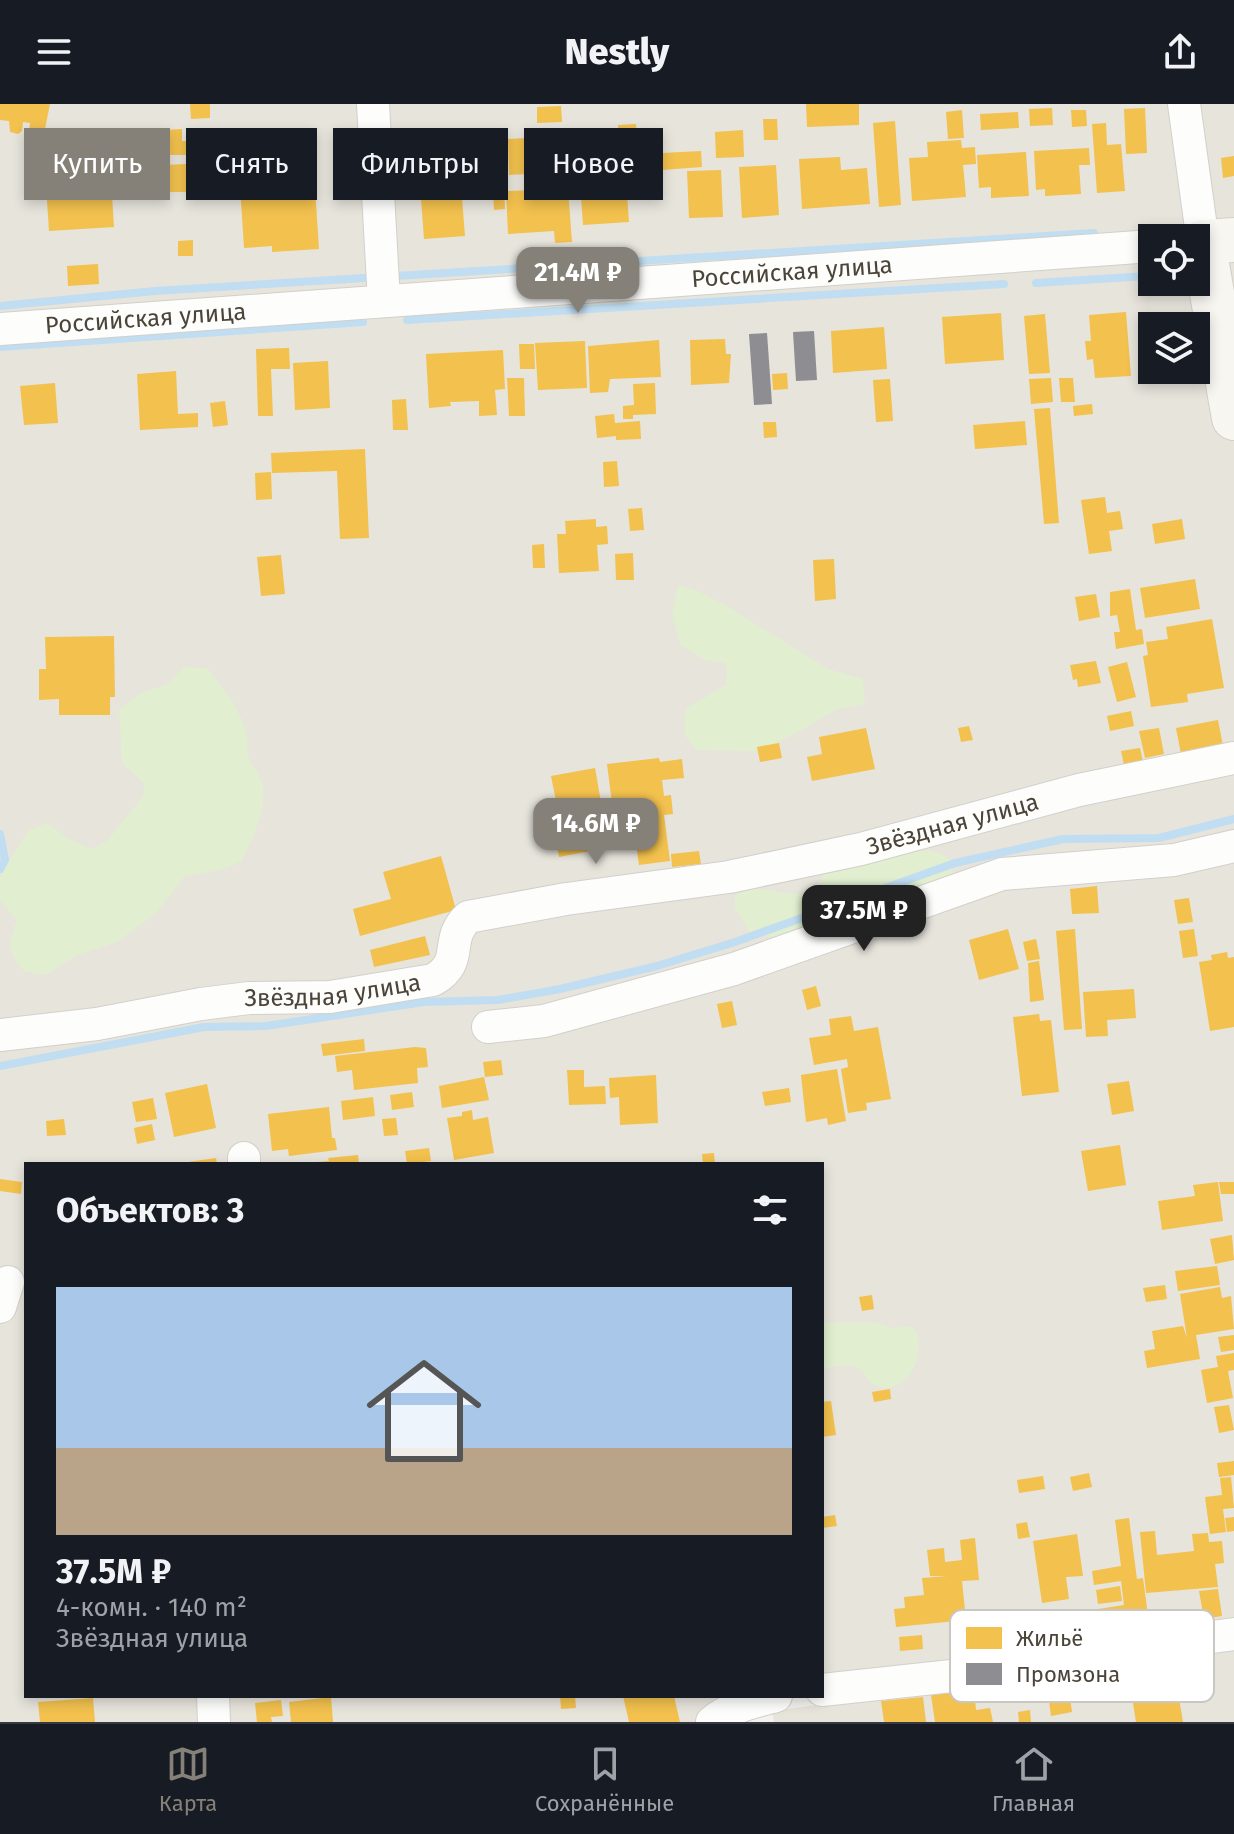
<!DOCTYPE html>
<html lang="ru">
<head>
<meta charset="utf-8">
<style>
  body { margin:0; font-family:"Fira Sans",sans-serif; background:#20242c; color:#f1f3f6; height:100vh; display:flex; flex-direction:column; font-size:30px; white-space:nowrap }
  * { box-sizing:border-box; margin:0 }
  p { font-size:26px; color:#9ea1a6 }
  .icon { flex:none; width:44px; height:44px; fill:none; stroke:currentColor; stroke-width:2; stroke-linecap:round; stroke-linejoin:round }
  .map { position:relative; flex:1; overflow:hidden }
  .sheet { position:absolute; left:24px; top:1058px; width:800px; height:536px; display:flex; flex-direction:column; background:#171b24; border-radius:0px; box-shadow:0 4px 12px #0003 }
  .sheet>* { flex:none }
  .banner { position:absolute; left:24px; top:24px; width:800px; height:72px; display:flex; gap:16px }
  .fabs { position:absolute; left:1138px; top:120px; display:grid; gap:16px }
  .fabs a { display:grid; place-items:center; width:72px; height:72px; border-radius:0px; background:#171b24; box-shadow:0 4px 12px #0003; font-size:40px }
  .price { position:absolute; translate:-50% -68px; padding:0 18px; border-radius:16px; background:#868178; color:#fff; font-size:26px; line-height:52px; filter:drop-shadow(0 2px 4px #0008) }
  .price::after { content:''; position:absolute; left:50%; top:48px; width:24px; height:18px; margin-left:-12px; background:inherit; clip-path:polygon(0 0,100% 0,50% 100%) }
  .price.selected { background:#222; color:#fff }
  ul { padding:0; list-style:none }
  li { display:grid; align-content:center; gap:16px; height:424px; padding:0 32px }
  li+li { border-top:2px solid #363941 }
  li span { display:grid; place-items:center; height:248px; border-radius:0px; color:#555 }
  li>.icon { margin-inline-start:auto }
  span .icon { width:144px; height:144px; fill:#fffc; stroke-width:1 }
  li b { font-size:34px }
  h2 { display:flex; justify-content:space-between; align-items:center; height:96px; padding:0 32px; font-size:34px }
  .tag { padding:0 28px; border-radius:0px; background:#171b24; box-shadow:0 4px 12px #0003; font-size:28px; line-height:72px }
  .tag.selected { background:#868178; color:#fff }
  header { display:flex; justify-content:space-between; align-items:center; height:104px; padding:0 32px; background:#171b24; font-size:36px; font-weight:800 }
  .menu { display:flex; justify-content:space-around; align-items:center; height:112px; border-top:2px solid #363941; background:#171b24; font-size:22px; color:#9ea1a6 }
  .menu a { display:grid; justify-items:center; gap:4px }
  .menu .selected { color:#868178 }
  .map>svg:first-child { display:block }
</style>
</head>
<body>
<header><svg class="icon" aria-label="menu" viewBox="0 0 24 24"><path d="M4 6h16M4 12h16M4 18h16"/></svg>Nestly<svg class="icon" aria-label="share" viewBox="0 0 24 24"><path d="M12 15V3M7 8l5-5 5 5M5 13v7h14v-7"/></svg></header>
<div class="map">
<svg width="1234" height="1618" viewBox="0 0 1234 1618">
  <rect width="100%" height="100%" fill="#f4f2ee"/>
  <!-- residential -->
  <g fill="#e7e4dc" fill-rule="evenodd">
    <path d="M0,0h1234v1515l-259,39 -153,19v-513h-796v532h693l-16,26h-703zM1152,134h44v44h-44zM1152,222h44v44h-44z"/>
    <path d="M1234,1544v74h-460l-2,-11z"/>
  </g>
  <!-- green -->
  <g fill="#e1eecf">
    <path d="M678,481l20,6 22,11 108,67 35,10 2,25 -28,5 -37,22 -40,20 -64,-1 -12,-16 2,-25 41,-25 -1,-21 -21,-3 -25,-16 -8,-31z"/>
    <path d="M184,563l23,1c17,21 36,43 40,70 1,6 0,12 1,18 2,8 9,14 12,22 11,24 -8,61 -18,83l-21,9 -36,6 -29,37 -39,29 -40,13 -31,20 -22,-4c-18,-22 -16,-25 -7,-51l-17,-19v-23l13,-24 16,-24 18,-7 20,15 24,11 15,-7 36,-44 3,-14 -23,-21 -3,-53 22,-17 28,-9z"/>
    <path d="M909,746c18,0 48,-1 43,26l-180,61 -22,-4 -15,-25v-12c28,-23 76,25 91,-29z"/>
    <path d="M822,1218l55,1 14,5 21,-2c8,8 7,18 6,29 -3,19 -26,44 -46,28 -7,-5 -9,-14 -18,-17 -10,-3 -22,2 -32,3z"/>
  </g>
  <!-- homes -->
  <g fill="#f2c14e">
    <path d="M0,0h50l-8,40 -14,-1 2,-20 -7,-1 -1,9 -4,3 -8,-2 -1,-11 -9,-1z"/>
    <path d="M190,0h20v14l-19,1z"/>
    <path d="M806,0h53v21l-52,2z"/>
    <path d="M561,2l1,16 -25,1v-16z"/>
    <path d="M1052,4l1,17 -23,1 -1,-17z"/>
    <path d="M1145,4l2,45 -21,1 -2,-45z"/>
    <path d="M962,6l2,28 -16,1 -2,-27z"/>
    <path d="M1071,6h15l1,16 -15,1z"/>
    <path d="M1018,8l1,16 -38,2 -1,-16z"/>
    <path d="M763,15h14l1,21h-14z"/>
    <path d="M895,17l6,84 -22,2 -6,-84z"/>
    <path d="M1106,19l1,22 14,-1 4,47 -28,2 -5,-69z"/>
    <path d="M636,20l1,23 -18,1 -1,-23z"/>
    <path d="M182,25v12h8l1,14h-27l-1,-25z"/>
    <path d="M289,26l1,27 23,-1 6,93 -47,3v-6l-28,2 -7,-109 24,-1v-6z"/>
    <path d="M743,26l1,27 -28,1 -1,-26z"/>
    <path d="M220,31l3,33 -6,1 1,17 -25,2 -1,-16 8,-1 -3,-34z"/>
    <path d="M526,34l1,36 -18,1 -1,-36z"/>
    <path d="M565,34l1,34 -37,1 -1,-33z"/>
    <path d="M961,36l1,8 13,-1 1,17 -13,1 3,32 -54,4 -3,-43 19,-1 -1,-15z"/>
    <path d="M1089,44l1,17h-11l2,29 -36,2v-7l-9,1 -2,-39z"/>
    <path d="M92,45l1,16 17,-2 4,64 -65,4 -3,-46 28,-2 -2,-33z"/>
    <path d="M638,45l2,40 -12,1v-14h-14l-2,-25z"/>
    <path d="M701,47l1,16 -39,3 -1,-17z"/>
    <path d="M1026,48l3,44 -38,2v-11l-12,1 -2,-33z"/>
    <path d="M598,52h12l2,23 -13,1z"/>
    <path d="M1234,52v20l-11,2 -2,-20z"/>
    <path d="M840,53l1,13 26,-2 3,36 -68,5 -3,-50z"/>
    <path d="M186,60l1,28h-20l-1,-27z"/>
    <path d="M776,61l3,50 -37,3 -3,-51z"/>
    <path d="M721,66l2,47 -34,1 -2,-47z"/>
    <path d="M492,71h12l1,34 -11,1 -1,-18 -23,1 -1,-15z"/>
    <path d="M567,71l5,67 -17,1 -1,-12 -46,3 -2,-43 30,-1 -1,-14z"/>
    <path d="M443,75v7l18,-1 4,51 -41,3 -3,-40 -10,1 -1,-19z"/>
    <path d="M626,75l3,43 -46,3 -3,-43z"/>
    <path d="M193,136v16h-15v-15z"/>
    <path d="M98,160l1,20 -31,2 -1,-20z"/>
    <path d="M1126,208l5,64 -36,2 -2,-19 -6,1 -2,-19h6l-2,-26z"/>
    <path d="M1001,209l3,47 -59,4 -3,-47z"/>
    <path d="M1045,210l5,59 -21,1 -5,-58z"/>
    <path d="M884,223l3,42 -54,4 -2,-42z"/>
    <path d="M725,235l1,15h5l-2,29 -38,2 -1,-45z"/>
    <path d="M659,236l2,37 -51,2 -2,13 -18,1 -2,-47z"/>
    <path d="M585,237l2,47 -49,2 -3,-47z"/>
    <path d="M519,240h15l1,25h-15z"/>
    <path d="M289,244l1,21h-19l2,47h-15l-2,-67z"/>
    <path d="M503,246l2,39 -10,1 2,25 -18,1v-15l-29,1 1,4 -22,2 -3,-54z"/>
    <path d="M328,257l2,47 -35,2 -2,-47z"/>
    <path d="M176,267l2,43 20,-1v14l-58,3 -3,-56z"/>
    <path d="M787,269l1,16 -15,1 -1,-16z"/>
    <path d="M507,274h17l1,38h-16z"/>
    <path d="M1051,274l2,24 -22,2 -2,-25z"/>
    <path d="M1059,274h14l2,24h-14z"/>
    <path d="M890,275l3,42 -17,1 -3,-42z"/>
    <path d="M55,279l3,40 -34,2 -4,-39z"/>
    <path d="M655,279l1,31 -23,1v4h-10v-13l11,-1 -1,-21z"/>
    <path d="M406,295l2,31h-15l-1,-30z"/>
    <path d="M225,297l3,24 -15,2 -3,-24z"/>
    <path d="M1092,300l1,10 -19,2 -1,-10z"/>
    <path d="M1050,304l9,115 -15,1 -10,-115z"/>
    <path d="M614,310l1,9 25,-2 1,18 -25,1v-4l-19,2 -2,-22z"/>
    <path d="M1025,317l2,24 -52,4 -2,-24z"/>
    <path d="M763,318h13l1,15 -13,1z"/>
    <path d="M365,345l4,89 -29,1 -3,-68 -65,2 -1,-20z"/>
    <path d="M617,357l2,25 -15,1 -1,-25z"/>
    <path d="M271,368l1,27 -16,1 -1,-27z"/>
    <path d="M1105,393l2,16 13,-2 3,18 -14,2 3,20 -23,3 -8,-54z"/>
    <path d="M642,404l2,22 -14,1 -2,-22z"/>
    <path d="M596,415v8l11,-1 1,18 -11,1 2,26 -40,2 -2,-39h9l-1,-13z"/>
    <path d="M1182,415l3,20 -30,5 -3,-20z"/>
    <path d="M544,440l1,24h-12l-1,-23z"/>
    <path d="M633,449l1,27h-18l-1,-26z"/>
    <path d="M281,451l4,39 -24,2 -4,-39z"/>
    <path d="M834,455l2,40 -21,2 -2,-41z"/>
    <path d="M1195,475l5,30 -55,9 -5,-30z"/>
    <path d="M1130,485l6,41 6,-1 2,15 -28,5 -2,-17h6l-3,-17 -7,1v-24z"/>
    <path d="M1096,490l4,23 -21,4 -4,-24z"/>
    <path d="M1212,515l12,69 -37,6 1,8 -37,5 -8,-51 5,-1 -2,-13 22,-3 -2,-12z"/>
    <path d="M114,532l1,61h-5v18h-51v-16l-20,1v-31h7l-1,-32z"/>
    <path d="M1096,557l5,22 -23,4 -1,-8 -4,1 -3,-15z"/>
    <path d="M1127,558l9,35 -19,5 -9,-35z"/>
    <path d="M1131,607l3,15 -24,5 -3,-15z"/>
    <path d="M1218,616l5,26 -42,8 -5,-26z"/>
    <path d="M969,622l4,14 -12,2 -3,-14z"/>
    <path d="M866,624l9,41 -63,12 -5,-24 15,-3 -3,-17z"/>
    <path d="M1159,624l5,26 -19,4 -6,-27z"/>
    <path d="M779,639l3,15 -22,4 -3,-15z"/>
    <path d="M1140,644l3,14 -19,3 -3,-14z"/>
    <path d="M659,654l1,4 22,-3 2,19 -22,2 2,16 7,-1 2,19 -9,1 6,46 -31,4 -4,-28 -6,1 -5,-37 -12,2 -5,-39z"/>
    <path d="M595,664l7,40 6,-1 8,39 -57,11 -7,-39 7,-2 -8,-40z"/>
    <path d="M699,747l2,13 -29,3 -1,-13z"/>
    <path d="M441,752l15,54 -96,26 -7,-27 38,-10 -8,-27z"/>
    <path d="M1097,782l2,27 -27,1 -2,-25z"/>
    <path d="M1189,794l4,24 -15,2 -4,-24z"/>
    <path d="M1008,825l11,40 -40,11 -10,-40z"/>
    <path d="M1075,825l7,100 -18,1 -8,-99z"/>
    <path d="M1194,825l4,27 -15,2 -4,-27z"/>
    <path d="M425,832l5,19 -56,12 -4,-17z"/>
    <path d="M1036,835l4,20 -13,2 -4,-19z"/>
    <path d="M1227,848l1,6 6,-1v70l-24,4 -11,-69 13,-2 -1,-5z"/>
    <path d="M1039,857l5,39 -14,2 -2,-39z"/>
    <path d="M816,882l5,20 -14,4 -5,-20z"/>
    <path d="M1134,885l2,29 -29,2 1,16 -22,1 -3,-45z"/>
    <path d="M732,897l5,24 -15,3 -5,-24z"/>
    <path d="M1039,910l1,7 11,-1 8,72 -37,4 -9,-79z"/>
    <path d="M851,912l3,15 24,-4 13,72 -25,4 1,7 -19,3 -7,-44 7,-2 -1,-8 -33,6 -5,-27 22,-3 -2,-16z"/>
    <path d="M364,935l1,12 -42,5 -2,-12z"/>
    <path d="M415,943l11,1 2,19 -11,1 1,15 -64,7 -2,-20 -15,2 -2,-16z"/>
    <path d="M501,956l2,15 -18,2 -2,-15z"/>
    <path d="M837,965l9,52 -18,4 -1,-7 -21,4 -5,-47z"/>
    <path d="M567,966h17v17l21,-1 1,18 -37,1z"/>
    <path d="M656,971l2,48 -38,2 -1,-28 -9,1 -1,-20z"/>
    <path d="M484,973l5,23 -47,8 -3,-22z"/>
    <path d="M1129,977l5,30 -22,4 -5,-31z"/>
    <path d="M207,980l9,44 -42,9 -9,-44z"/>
    <path d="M789,984l2,14 -26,4 -3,-14z"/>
    <path d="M412,988l2,15 -22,3 -2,-15z"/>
    <path d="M373,993l2,19 -32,4 -2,-19z"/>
    <path d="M153,994l4,21 -21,3 -4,-20z"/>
    <path d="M329,1003l3,31h3l2,12 -48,6 -1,-7 -16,2 -4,-37z"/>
    <path d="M472,1006l1,10 15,-3 6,36 -40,7 -7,-42 15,-2v-4z"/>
    <path d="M396,1014l2,17 -14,1 -2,-17z"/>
    <path d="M64,1015l2,16 -19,1 -1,-15z"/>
    <path d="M152,1020l3,16 -18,4 -3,-16z"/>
    <path d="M1120,1041l6,40 -38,6 -7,-40z"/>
    <path d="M429,1044l2,13 -24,3 -2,-13z"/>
    <path d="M714,1049l1,11h-12l-1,-10z"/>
    <path d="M358,1051l1,9h-42v-2l12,-1 -1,-3z"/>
    <path d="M216,1054l1,6h-29v-2z"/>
    <path d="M0,1075l22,3 -1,12 -21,-3z"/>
    <path d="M1218,1078l5,39 -61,9 -4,-29 37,-5 -2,-11z"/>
    <path d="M1219,1078h15v12h-13z"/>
    <path d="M1232,1131l2,25 -19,4 -5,-25z"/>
    <path d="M1217,1162l3,19 -42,6 -3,-20z"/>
    <path d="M1165,1181l2,14 -21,3 -3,-14z"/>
    <path d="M1220,1183l2,11 9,-2 3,33 -38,6 4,24 -53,9 -3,-17 11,-2 -3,-18 31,-5 4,12 -7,-44z"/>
    <path d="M872,1191l2,14 -12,2 -3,-14z"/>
    <path d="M1234,1231v15l-13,2 -3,-15z"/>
    <path d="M1234,1249v17l-6,1 5,27 -26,5 -6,-33 17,-3 -2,-11z"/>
    <path d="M890,1285l1,10 -17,3 -2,-10z"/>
    <path d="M831,1297l5,34 -14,2v-35z"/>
    <path d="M1229,1301l5,25 -15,3 -5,-26z"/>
    <path d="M1234,1357v14l-15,2 -2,-14z"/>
    <path d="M1089,1369l3,14 -19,4 -3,-14z"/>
    <path d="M1043,1372l2,13 -26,4 -2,-13z"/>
    <path d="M1231,1373l3,31 -11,1 3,23 -16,2 -5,-37 17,-2 -2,-17z"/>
    <path d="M835,1411l2,11 -15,2v-11z"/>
    <path d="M1234,1413v14l-7,1 -2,-14z"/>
    <path d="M1129,1414l8,61 6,-1 6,45 -25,3 1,8 -23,3 -4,-28 26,-4 -3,-24 -27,4 -2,-14 29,-5 -6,-46z"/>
    <path d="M1027,1418l3,15 -12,2 -2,-15z"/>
    <path d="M1155,1427l2,24 37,-4 -2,-17 16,-1 1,9 13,-1 2,22 -9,1 3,23 -72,6 -6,-61z"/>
    <path d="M1077,1430l6,42 -17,1 3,22 -27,4 -9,-62z"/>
    <path d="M975,1434l4,42 -17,1 4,39 -70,7 -2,-18 11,-1 -1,-11 20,-2 -2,-17 25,-2h-17l-3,-26 17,-2 1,14 17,-2 -2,-20z"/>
    <path d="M1120,1482l2,15 -24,3 -2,-14z"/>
    <path d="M1218,1485l4,27 -18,3 -5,-28z"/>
    <path d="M1097,1505l3,22 -25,4 -4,-23z"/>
    <path d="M922,1531l1,14 -23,2 -1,-14z"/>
    <path d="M1153,1565l2,7 20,-2 8,48h-47l-8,-50z"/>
    <path d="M1067,1572l5,36 -21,4 -5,-37z"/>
    <path d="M974,1585l2,21 14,-2 3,14h-58l-4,-27z"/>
    <path d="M560,1592h15l1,12 -15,1z"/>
    <path d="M623,1592h51l6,26h-51z"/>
    <path d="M331,1593l2,25h-42l-2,-20z"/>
    <path d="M923,1593l3,25h-42l-3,-21z"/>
    <path d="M93,1594l2,24h-55l-2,-20z"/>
    <path d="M281,1596l2,16 -12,1 1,5h-15l-2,-19z"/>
    <path d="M1030,1606l1,12h-12l-1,-10z"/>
  </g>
  <!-- industry -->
  <g fill="#8d8d92">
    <path d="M814,227l3,49 -21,1 -3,-49z"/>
    <path d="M767,229l5,71 -18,1 -5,-71z"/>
  </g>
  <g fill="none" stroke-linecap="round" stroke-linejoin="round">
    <!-- stream -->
    <g stroke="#c0ddf1" stroke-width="8">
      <path d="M396,172l698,-43"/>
      <path d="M1036,179l111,-7"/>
      <path d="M0,202l155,-15 209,-13"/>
      <path d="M407,216l597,-36"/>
      <path d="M0,243l363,-25"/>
      <path d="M0,730l5,26 -5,9"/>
      <path d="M0,962l204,-39 62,-1 158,-24 74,-2 62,-11 97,-23 78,-24 220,-79 108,-24 96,-1 75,-19"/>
    </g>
    <defs>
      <g id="street">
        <path d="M373,0l11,197"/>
        <path d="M1184,0l19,138 -7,1"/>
        <path id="s1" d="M0,225l1152,-83"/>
        <path d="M488,923l56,-6 190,-52 268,-95 172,-14 60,-14"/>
        <path id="s2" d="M0,931l97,-11 104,-20 48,-6 81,-1 103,-17c33,-19 10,-39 35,-63l98,-18 163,-22 132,-28 218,-59 155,-32"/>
        <path d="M244,1060v-6"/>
        <path d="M0,1203l8,-25"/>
        <path d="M822,1586l176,-19 154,-26 82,-11"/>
        <path d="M213,1592l1,26"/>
        <path d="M712,1618c18,-15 42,-20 64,-26"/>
      </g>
      <path id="secondary" d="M1234,136l-31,2 31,176"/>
    </defs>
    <!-- street casing -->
    <use href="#street" stroke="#d2d0cb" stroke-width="34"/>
    <!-- secondary casing -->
    <use href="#secondary" stroke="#d3cfc5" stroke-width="46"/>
    <!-- street -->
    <use href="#street" stroke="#fdfdfc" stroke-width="32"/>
    <!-- secondary -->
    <use href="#secondary" stroke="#f7f6f1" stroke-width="44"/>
  </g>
  <g text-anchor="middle" stroke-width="8" stroke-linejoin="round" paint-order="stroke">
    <!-- street labels -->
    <g font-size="24" fill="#4b4439" stroke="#fff">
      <text dy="8" stroke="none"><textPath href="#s1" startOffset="794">Российская улица</textPath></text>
      <text dy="8" stroke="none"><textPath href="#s1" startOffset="146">Российская улица</textPath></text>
      <text dy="8" stroke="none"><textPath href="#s2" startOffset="1006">Звёздная улица</textPath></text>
      <text dy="8" stroke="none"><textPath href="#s2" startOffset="336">Звёздная улица</textPath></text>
    </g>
  </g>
  <!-- legend -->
  <rect x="950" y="1506" width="264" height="92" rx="12" fill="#fff" stroke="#c9c7c4" stroke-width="2"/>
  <rect x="966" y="1523" width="36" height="22" fill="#f2c14e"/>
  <rect x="966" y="1559" width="36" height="22" fill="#8d8d92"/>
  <g font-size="22" fill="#4b4439">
    <text x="1016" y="1542">Жильё</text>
    <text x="1016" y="1578">Промзона</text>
  </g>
</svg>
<div class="fabs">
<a><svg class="icon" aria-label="locate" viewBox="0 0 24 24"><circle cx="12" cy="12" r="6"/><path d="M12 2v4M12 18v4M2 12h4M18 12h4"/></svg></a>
<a><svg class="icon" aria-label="layers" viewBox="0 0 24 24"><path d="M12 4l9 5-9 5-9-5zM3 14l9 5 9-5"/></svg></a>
</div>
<b class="price" style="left:578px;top:211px">21.4M ₽</b>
<b class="price" style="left:596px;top:762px">14.6M ₽</b>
<b class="price selected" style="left:864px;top:849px">37.5M ₽</b>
<div class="banner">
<a class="tag selected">Купить</a>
<a class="tag">Снять</a>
<a class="tag">Фильтры</a>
<a class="tag">Новое</a>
</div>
<section class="sheet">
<h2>Объектов: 3<svg class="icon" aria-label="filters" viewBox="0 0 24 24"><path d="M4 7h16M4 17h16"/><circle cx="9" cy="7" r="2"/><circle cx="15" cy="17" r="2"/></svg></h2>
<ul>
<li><span style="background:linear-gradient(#a9c7e8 65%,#b9a48a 0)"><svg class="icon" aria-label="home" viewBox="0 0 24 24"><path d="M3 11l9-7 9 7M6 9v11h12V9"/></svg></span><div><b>37.5M ₽</b><p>4-комн. · 140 m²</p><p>Звёздная улица</p></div></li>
</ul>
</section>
</div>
<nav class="menu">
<a class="selected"><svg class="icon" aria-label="map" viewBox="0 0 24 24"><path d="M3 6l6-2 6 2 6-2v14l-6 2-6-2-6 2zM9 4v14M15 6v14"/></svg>Карта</a>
<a><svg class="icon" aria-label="saved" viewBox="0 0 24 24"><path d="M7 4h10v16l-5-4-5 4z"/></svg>Сохранённые</a>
<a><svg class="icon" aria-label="home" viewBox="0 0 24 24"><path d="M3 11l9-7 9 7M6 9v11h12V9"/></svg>Главная</a>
</nav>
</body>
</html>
